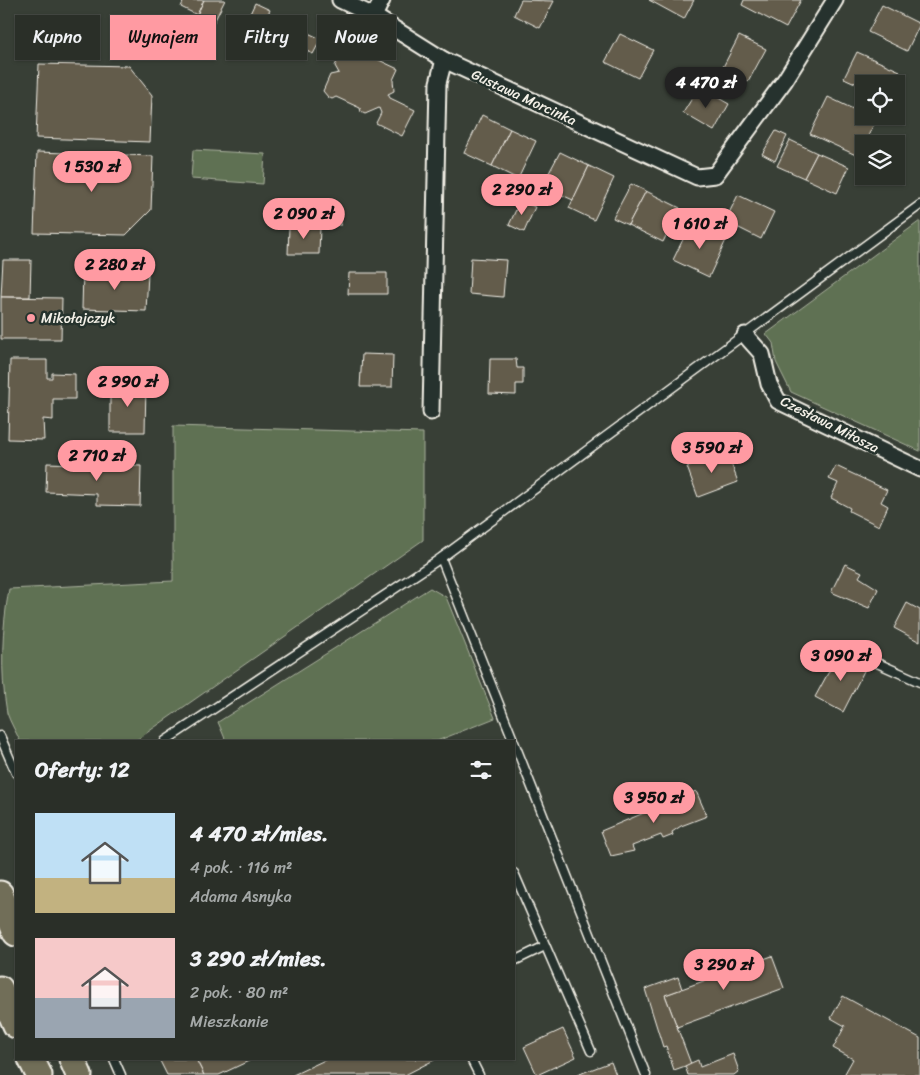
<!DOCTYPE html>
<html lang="pl">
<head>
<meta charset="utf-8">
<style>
  body { margin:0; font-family:Sriracha,sans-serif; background:#323730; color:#f1f3f6; height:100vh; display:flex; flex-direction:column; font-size:19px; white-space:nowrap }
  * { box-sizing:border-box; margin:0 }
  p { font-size:16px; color:#a5a9a8 }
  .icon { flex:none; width:28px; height:28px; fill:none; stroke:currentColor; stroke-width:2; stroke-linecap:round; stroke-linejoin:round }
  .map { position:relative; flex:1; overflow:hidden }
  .side { position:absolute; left:15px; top:740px; width:500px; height:320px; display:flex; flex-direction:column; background:#2a2f28; border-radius:0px; box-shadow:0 1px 4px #0004,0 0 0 1px #464a45 }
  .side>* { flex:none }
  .top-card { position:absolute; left:15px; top:15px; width:500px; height:45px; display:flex; gap:10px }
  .controls { position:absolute; left:855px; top:75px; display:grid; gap:10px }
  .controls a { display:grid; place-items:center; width:50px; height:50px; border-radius:0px; background:#2a2f28; box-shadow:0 1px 4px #0004,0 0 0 1px #464a45; font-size:25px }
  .price { position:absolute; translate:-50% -42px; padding:0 11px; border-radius:18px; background:#ff9aa2; color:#111; font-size:16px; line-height:32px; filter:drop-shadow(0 1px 2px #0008) }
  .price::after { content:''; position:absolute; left:50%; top:30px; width:15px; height:11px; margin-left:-8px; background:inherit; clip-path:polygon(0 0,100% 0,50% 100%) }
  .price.current { background:#222; color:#fff }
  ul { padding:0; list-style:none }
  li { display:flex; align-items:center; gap:15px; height:125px; padding:0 20px }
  li span { display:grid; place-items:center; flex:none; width:140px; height:100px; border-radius:0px; color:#555 }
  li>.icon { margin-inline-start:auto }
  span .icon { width:60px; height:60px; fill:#fffc; stroke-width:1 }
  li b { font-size:21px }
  h2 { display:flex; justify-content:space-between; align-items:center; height:60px; padding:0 20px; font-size:21px }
  .pill { padding:0 18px; border-radius:0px; background:#2a2f28; box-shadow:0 1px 4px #0004,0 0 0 1px #464a45; font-size:18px; line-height:45px }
  .pill.current { background:#ff9aa2; color:#111 }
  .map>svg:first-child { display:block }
</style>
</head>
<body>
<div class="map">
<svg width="920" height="1075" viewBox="0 0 920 1075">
  <rect width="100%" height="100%" fill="#383f36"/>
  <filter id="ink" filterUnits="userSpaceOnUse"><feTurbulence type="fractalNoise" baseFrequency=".02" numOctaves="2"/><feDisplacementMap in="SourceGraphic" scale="10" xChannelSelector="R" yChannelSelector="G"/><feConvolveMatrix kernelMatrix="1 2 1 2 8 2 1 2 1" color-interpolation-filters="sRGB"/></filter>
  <g filter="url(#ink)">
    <!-- green -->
    <g fill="#5f7153" stroke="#aab19e">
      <path d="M193,150l72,4 -2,30 -72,-5z"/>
      <path d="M920,221v230l-129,-59 -15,-30 -3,-19 -7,-9z"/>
      <path d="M173,426l250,7v107l-288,201h-115c-4,-9 -10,-19 -13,-28 -7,-40 -5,-85 2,-124l164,-8z"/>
      <path d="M430,588l16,9 49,121 -58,23h-211l-8,-19z"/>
    </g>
    <!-- building -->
    <g fill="#635b4c" stroke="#f4f1e8">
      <path d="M184,0h20l-7,15 -16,-8z"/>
      <path d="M204,0h21l-11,22 -17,-7z"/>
      <path d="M521,0l33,1 -14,27 -26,-13z"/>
      <path d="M649,0h45l-10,19z"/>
      <path d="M744,0h57l-15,28 -44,-23z"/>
      <path d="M255,3l15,7 -2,4 7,3 -13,28 -10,-5 -1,3 -12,-6z"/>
      <path d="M882,5l38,19 -13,27 -39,-19z"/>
      <path d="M283,16l15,7 -15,35 -21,-13 13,-28 6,3z"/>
      <path d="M308,33l13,6 -8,15 -13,-6z"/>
      <path d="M620,34l33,16 -15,28 -33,-16z"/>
      <path d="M739,36l27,13 -18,33 -26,-13z"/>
      <path d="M345,44l53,25 -5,11 1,11 -6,3 2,4 25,12 -13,26 -26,-13 5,-10 -2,-5 -14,6 -4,-2 -1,-4 -24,-11 -4,2 -4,-2 -5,-6 7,-16 9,-2 -4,-7z"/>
      <path d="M857,52l43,19 -5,13h-31v3l-20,-9z"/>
      <path d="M39,64l90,2 23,29 -2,47 -114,-4z"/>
      <path d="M699,87l30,17 -15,27 -31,-18z"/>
      <path d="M828,97l48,23 -18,36 -48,-22z"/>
      <path d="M482,115l28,14 -18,37 -28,-13z"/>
      <path d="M510,129l26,12 -18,38 -26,-13z"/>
      <path d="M776,131l11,5 -12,25 -13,-7z"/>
      <path d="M790,140l27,13 -13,25 -27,-12z"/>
      <path d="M37,152l116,4 -2,54 -25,25 -92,-2z"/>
      <path d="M560,152l29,14 -16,34 -31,-14z"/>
      <path d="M817,153l32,14 -12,26 -33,-15z"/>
      <path d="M589,166l25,12 -20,42 -25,-12z"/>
      <path d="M631,184l15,7 -18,34 -15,-7z"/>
      <path d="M646,191l34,17 -17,34 -35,-17z"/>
      <path d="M738,195l36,17 -13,27 -36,-18z"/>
      <path d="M520,201l15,6 -11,25 -15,-7z"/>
      <path d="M321,212l20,1v12h-20z"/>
      <path d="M691,223l35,17 -17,37 -36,-17z"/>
      <path d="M289,227h31l-1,27h-31z"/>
      <path d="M471,258l35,2 -3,37 -34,-3z"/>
      <path d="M3,260h28l-1,37h-29z"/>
      <path d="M83,271l65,3 -2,37 -64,-2z"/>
      <path d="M349,273h38v21h-39z"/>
      <path d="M1,297l61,1 -1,41h-60z"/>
      <path d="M362,354l31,1 -1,32h-32z"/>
      <path d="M490,359h26l1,9h6v16h-7v11l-27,-1z"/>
      <path d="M10,360h37v18h5v-5l23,1v25h-22v21l-10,-1 1,21 -36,-1z"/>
      <path d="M110,385h36l-1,47h-35z"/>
      <path d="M727,452l11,30 -40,15 -11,-30z"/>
      <path d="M47,463l94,3 -1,40 -43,-1v-11l-51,-2z"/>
      <path d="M836,466l51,24 -6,12 7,4 -9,20 -30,-15 1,-3 -19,-10 7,-15 -9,-4z"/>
      <path d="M845,564l17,8 -3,5 19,12 -9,19 -38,-16z"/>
      <path d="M907,603l13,7v32l-26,-14z"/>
      <path d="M839,653l27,14 -23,45 -28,-15z"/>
      <path d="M696,791l11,25 -26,10 -9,6 1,3 -10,4 -2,-4 -29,11 2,5 -23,5 -10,-25z"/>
      <path d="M772,956l12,32 -107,39 -12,-32z"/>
      <path d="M678,977l4,12 -17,6 26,69 -17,6 -8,-24 -3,1 -18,-58z"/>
      <path d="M843,996l77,42v37h-76l9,-16 -20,-11 12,-22 -14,-8z"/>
      <path d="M563,1029l13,28 -39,18 -13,-28z"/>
      <path d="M733,1054l6,17 -5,4h-46l-3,-9 6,-3 7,-3 2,7z"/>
      <path d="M159,1059h37l8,16h-37z"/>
      <path d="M196,1059h57l-34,16h-15z"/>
      <path d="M327,1059h109l-31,16h-112z"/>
      <path d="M611,1062l5,13h-39z"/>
    </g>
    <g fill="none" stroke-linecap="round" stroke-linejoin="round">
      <defs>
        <g id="lane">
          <path d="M441,558l205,517"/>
          <path d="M875,662l45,20"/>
          <path d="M0,736l16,37"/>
          <path d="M165,741l276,-183 479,-353"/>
          <path d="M514,873l77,178"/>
          <path d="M514,961l31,-15"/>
          <path d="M114,1059l7,16"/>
          <path d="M471,1059l8,16"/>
        </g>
        <g id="street">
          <path d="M340,0l34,16 70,44 253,117 18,-2 70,-95 50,-80"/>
          <path d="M374,16l8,-16"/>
          <path d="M745,335l17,19 7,30 9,17 142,68"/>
          <path d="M431,412l7,-329 6,-23"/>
        </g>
        <g id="primary">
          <path d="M0,894l16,39"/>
          <path d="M0,989l16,36"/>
          <path d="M31,1059l8,16"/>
          <path d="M72,1059l7,16"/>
        </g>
      </defs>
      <!-- lane casing -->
      <use href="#lane" stroke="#f4f1e8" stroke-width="11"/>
      <!-- street casing -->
      <use href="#street" stroke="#f4f1e8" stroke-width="19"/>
      <!-- primary casing -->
      <use href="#primary" stroke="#f4f1e8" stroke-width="29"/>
      <!-- lane -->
      <use href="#lane" stroke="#26332d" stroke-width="8"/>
      <!-- street -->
      <use href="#street" stroke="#26332d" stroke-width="15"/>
      <!-- primary -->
      <use href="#primary" stroke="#716e59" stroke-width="25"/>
    </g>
  </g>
  <!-- markers -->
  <circle fill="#ff9aa2" stroke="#26332d" stroke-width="2" cx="31" cy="318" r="5"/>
  <g text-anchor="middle" stroke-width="5" stroke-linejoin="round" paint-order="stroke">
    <!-- street labels -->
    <g font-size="14" fill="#f4f1e8" stroke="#26332d">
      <text transform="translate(524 97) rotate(25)" y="5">Gustawa Morcinka</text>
      <text transform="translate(830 424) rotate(27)" y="5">Czesława Miłosza</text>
    </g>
    <!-- poi labels -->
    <g font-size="14" fill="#f4f1e8" stroke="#26332d" text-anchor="start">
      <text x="41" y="323">Mikołajczyk</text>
    </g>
  </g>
</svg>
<div class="controls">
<a><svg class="icon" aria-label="locate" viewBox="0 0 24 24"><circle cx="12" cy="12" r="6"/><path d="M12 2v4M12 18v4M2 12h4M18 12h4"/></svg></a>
<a><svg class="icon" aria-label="layers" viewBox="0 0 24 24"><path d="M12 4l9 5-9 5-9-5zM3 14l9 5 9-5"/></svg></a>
</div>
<b class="price current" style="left:706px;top:109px">4 470 zł</b>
<b class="price" style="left:92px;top:193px">1 530 zł</b>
<b class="price" style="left:522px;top:216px">2 290 zł</b>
<b class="price" style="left:304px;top:240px">2 090 zł</b>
<b class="price" style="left:700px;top:250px">1 610 zł</b>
<b class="price" style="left:115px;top:291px">2 280 zł</b>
<b class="price" style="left:128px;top:408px">2 990 zł</b>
<b class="price" style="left:712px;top:474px">3 590 zł</b>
<b class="price" style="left:97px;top:482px">2 710 zł</b>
<b class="price" style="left:841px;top:682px">3 090 zł</b>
<b class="price" style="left:654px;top:824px">3 950 zł</b>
<b class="price" style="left:724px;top:991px">3 290 zł</b>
<div class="top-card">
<a class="pill">Kupno</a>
<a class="pill current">Wynajem</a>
<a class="pill">Filtry</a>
<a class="pill">Nowe</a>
</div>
<section class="side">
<h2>Oferty: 12<svg class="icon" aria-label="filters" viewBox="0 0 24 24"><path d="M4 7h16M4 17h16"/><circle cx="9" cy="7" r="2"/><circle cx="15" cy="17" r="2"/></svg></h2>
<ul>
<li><span style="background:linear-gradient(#bfe0f5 65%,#c2b280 0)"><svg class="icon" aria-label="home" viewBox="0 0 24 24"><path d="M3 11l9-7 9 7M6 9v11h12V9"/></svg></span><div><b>4 470 zł/mies.</b><p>4 pok. · 116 m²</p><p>Adama Asnyka</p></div></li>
<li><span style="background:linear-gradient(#f6c9c9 60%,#9aa5b1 0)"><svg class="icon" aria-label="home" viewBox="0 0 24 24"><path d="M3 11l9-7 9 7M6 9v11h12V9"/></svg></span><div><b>3 290 zł/mies.</b><p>2 pok. · 80 m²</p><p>Mieszkanie</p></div></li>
</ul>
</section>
</div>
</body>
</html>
